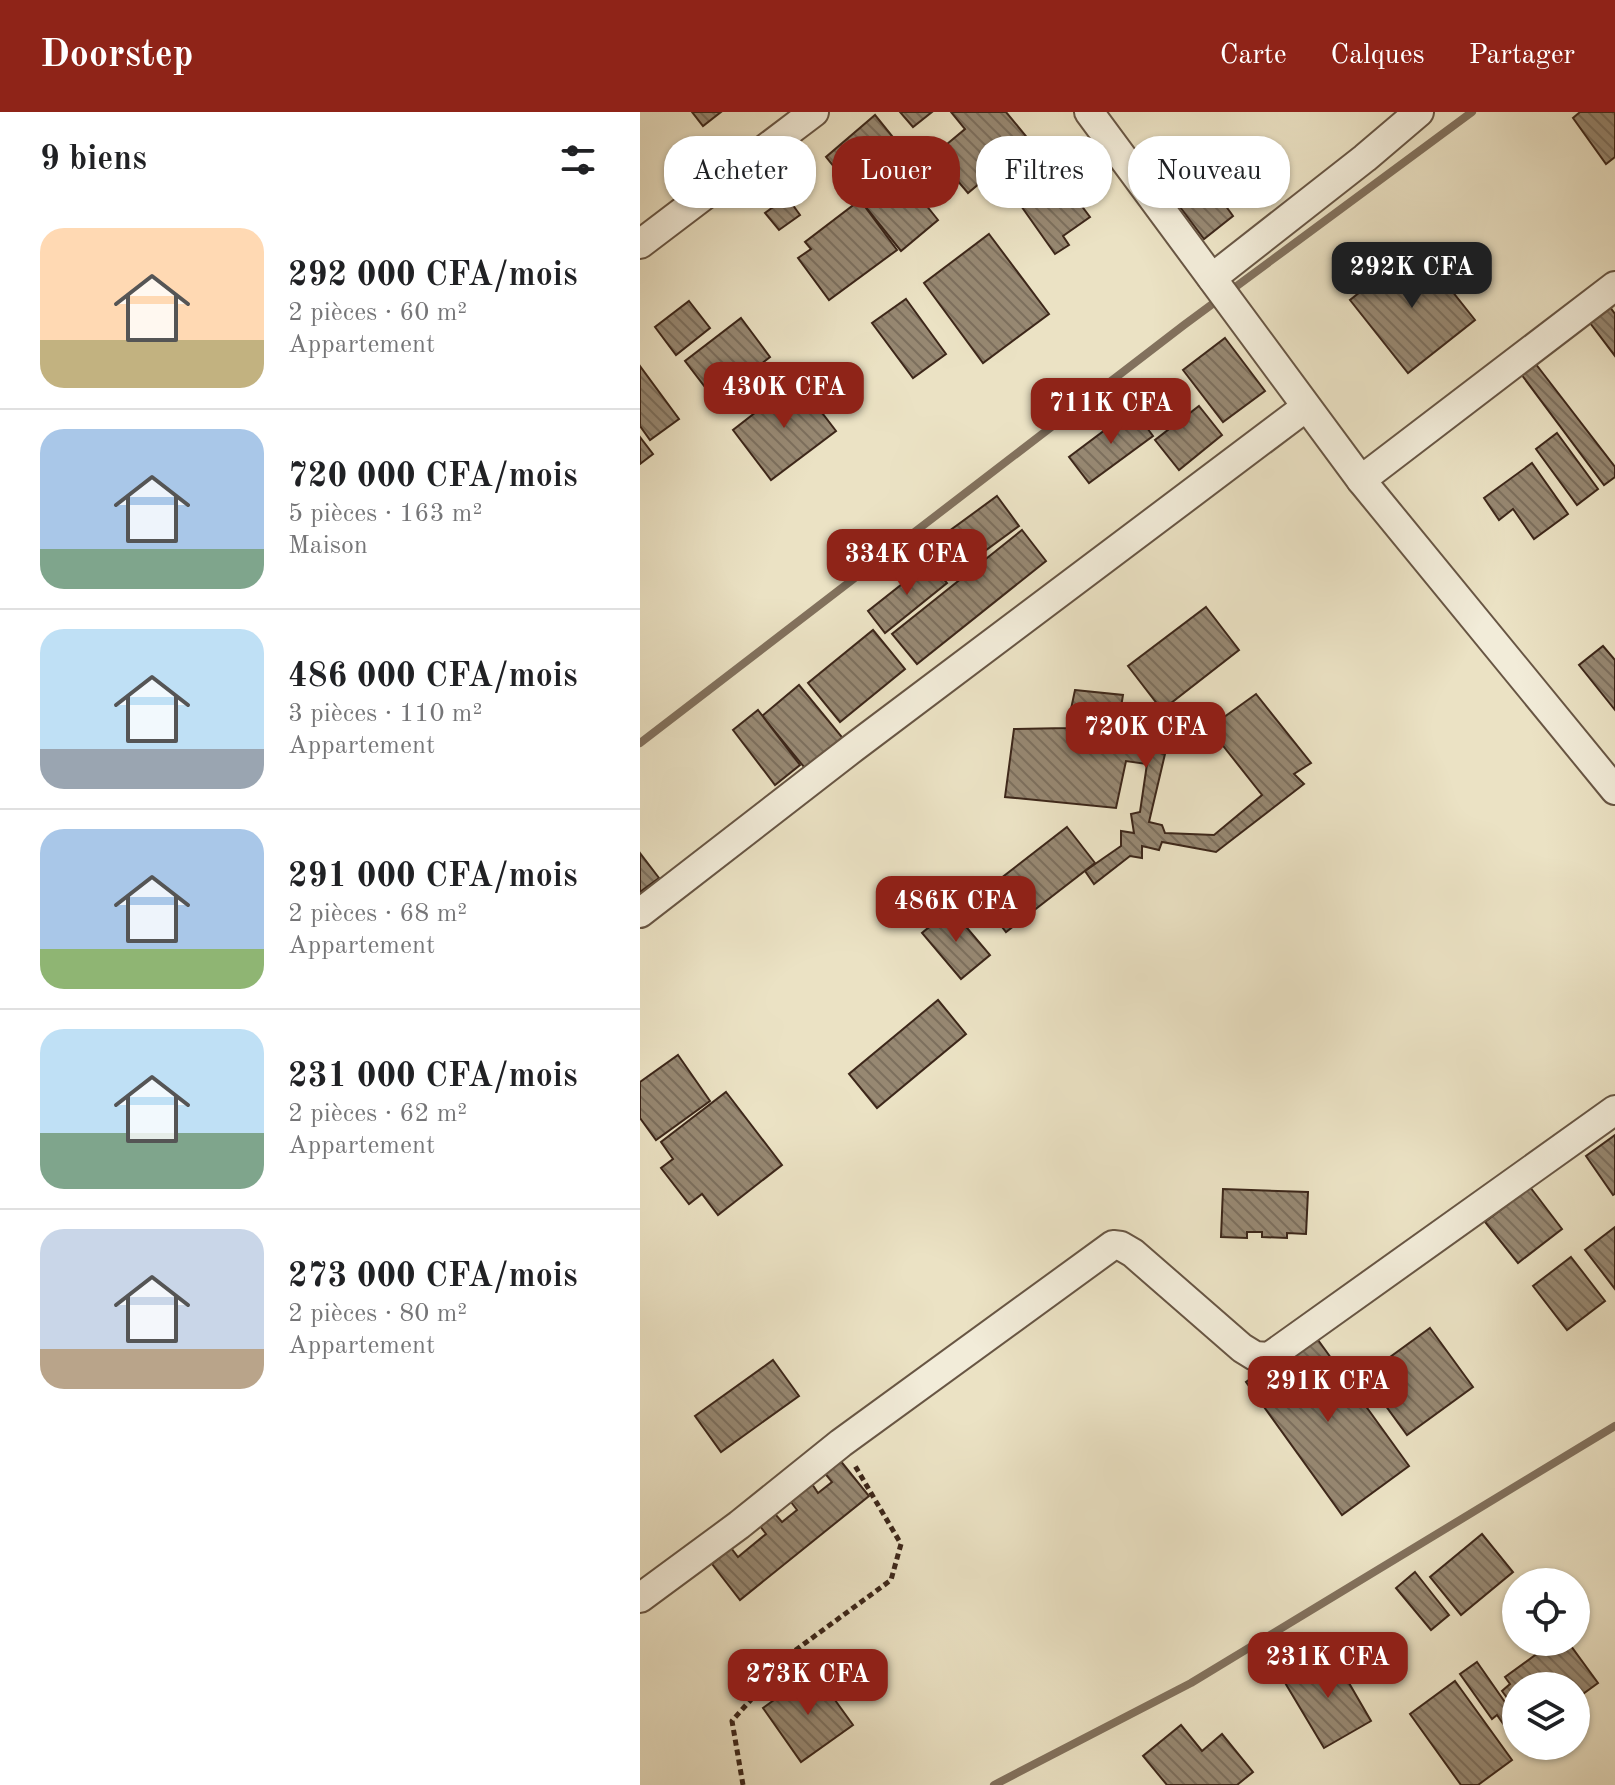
<!DOCTYPE html>
<html lang="fr">
<head>
<meta charset="utf-8">
<style>
  body { margin:0; font-family:"Old Standard TT",serif; background:#f6f6f6; color:#202124; height:100vh; display:flex; flex-direction:column; font-size:30px; white-space:nowrap }
  * { box-sizing:border-box; margin:0 }
  p { font-size:26px; color:#757577 }
  .icon { flex:none; width:44px; height:44px; fill:none; stroke:currentColor; stroke-width:2; stroke-linecap:round; stroke-linejoin:round }
  .map { position:relative; flex:1; overflow:hidden }
  .drawer { display:flex; flex-direction:column; background:#fff; width:640px }
  .drawer>* { flex:none }
  .hud { position:absolute; left:24px; top:24px; width:760px; height:72px; display:flex; gap:16px }
  .fabs { position:absolute; left:862px; top:1456px; display:grid; gap:16px }
  .fabs a { display:grid; place-items:center; width:88px; height:88px; border-radius:50%; background:#fff; box-shadow:0 2px 6px #0004; font-size:40px }
  .price { position:absolute; translate:-50% -68px; padding:0 18px; border-radius:16px; background:#8f2418; color:#fff; font-size:26px; line-height:52px; filter:drop-shadow(0 2px 4px #0008) }
  .price::after { content:''; position:absolute; left:50%; top:48px; width:24px; height:18px; margin-left:-12px; background:inherit; clip-path:polygon(0 0,100% 0,50% 100%) }
  .price.selected { background:#222; color:#fff }
  ul { padding:0; list-style:none }
  li { display:flex; align-items:center; gap:24px; height:200px; padding:0 40px }
  li+li { border-top:2px solid #e0e0e0 }
  li span { display:grid; place-items:center; flex:none; width:224px; height:160px; border-radius:24px; color:#555 }
  li>.icon { margin-inline-start:auto }
  span .icon { width:96px; height:96px; fill:#fffc; stroke-width:1 }
  li b { font-size:34px }
  h2 { display:flex; justify-content:space-between; align-items:center; height:96px; padding:0 40px; font-size:34px }
  .pill { padding:0 28px; border-radius:32px; background:#fff; box-shadow:0 2px 6px #0004; font-size:28px; line-height:72px }
  .pill.selected { background:#8f2418; color:#fff }
  header { display:flex; align-items:center; gap:48px; box-sizing:border-box; height:112px; padding:0 40px; background:#8f2418; color:#fff }
  header strong { font-size:38px }
  nav { display:flex; gap:44px; margin-inline-start:auto; font-size:28px }
  main { display:flex; flex:1; min-height:0 }
  .map>svg:first-child { display:block }
</style>
</head>
<body>
<header>
<strong>Doorstep</strong>
<nav><a>Carte</a><a>Calques</a><a>Partager</a></nav>
</header>
<main>
<section class="drawer">
<h2>9 biens<svg class="icon" aria-label="filters" viewBox="0 0 24 24"><path d="M4 7h16M4 17h16"/><circle cx="9" cy="7" r="2"/><circle cx="15" cy="17" r="2"/></svg></h2>
<ul>
<li><span style="background:linear-gradient(#ffd9b3 70%,#c2b280 0)"><svg class="icon" aria-label="home" viewBox="0 0 24 24"><path d="M3 11l9-7 9 7M6 9v11h12V9"/></svg></span><div><b>292 000 CFA/mois</b><p>2 pièces · 60 m²</p><p>Appartement</p></div></li>
<li><span style="background:linear-gradient(#a9c7e8 75%,#7fa58c 0)"><svg class="icon" aria-label="home" viewBox="0 0 24 24"><path d="M3 11l9-7 9 7M6 9v11h12V9"/></svg></span><div><b>720 000 CFA/mois</b><p>5 pièces · 163 m²</p><p>Maison</p></div></li>
<li><span style="background:linear-gradient(#bfe0f5 75%,#9aa5b1 0)"><svg class="icon" aria-label="home" viewBox="0 0 24 24"><path d="M3 11l9-7 9 7M6 9v11h12V9"/></svg></span><div><b>486 000 CFA/mois</b><p>3 pièces · 110 m²</p><p>Appartement</p></div></li>
<li><span style="background:linear-gradient(#a9c7e8 75%,#8fb573 0)"><svg class="icon" aria-label="home" viewBox="0 0 24 24"><path d="M3 11l9-7 9 7M6 9v11h12V9"/></svg></span><div><b>291 000 CFA/mois</b><p>2 pièces · 68 m²</p><p>Appartement</p></div></li>
<li><span style="background:linear-gradient(#bfe0f5 65%,#7fa58c 0)"><svg class="icon" aria-label="home" viewBox="0 0 24 24"><path d="M3 11l9-7 9 7M6 9v11h12V9"/></svg></span><div><b>231 000 CFA/mois</b><p>2 pièces · 62 m²</p><p>Appartement</p></div></li>
<li><span style="background:linear-gradient(#c9d6e8 75%,#b9a48a 0)"><svg class="icon" aria-label="home" viewBox="0 0 24 24"><path d="M3 11l9-7 9 7M6 9v11h12V9"/></svg></span><div><b>273 000 CFA/mois</b><p>2 pièces · 80 m²</p><p>Appartement</p></div></li>
</ul>
</section>
<div class="map">
<svg width="975" height="1673" viewBox="0 0 975 1673">
  <defs>
    <pattern id="building-back-hatch" width="6" height="6" patternUnits="userSpaceOnUse" patternTransform="scale(2)"><rect width="6" height="6" fill="#978872"/><path d="M-1 5l2 2M0 0l6 6M5-1l2 2" fill="none" stroke="#7c6f5d"/></pattern>
  </defs>
  <rect width="100%" height="100%" fill="#ebe2c4"/>
  <filter id="stains"><feTurbulence type="fractalNoise" baseFrequency=".0025" numOctaves="4"/><feColorMatrix values="0 0 0 0 .2 0 0 0 0 .09 0 0 0 0 .02 0 0 0 .5 -.17"/></filter>
  <radialGradient id="worn" r=".72"><stop offset=".6" stop-color="#630" stop-opacity="0"/><stop offset="1" stop-color="#630" stop-opacity=".3"/></radialGradient>
  <g fill="none" stroke-linecap="round" stroke-linejoin="round">
    <!-- stream -->
    <g stroke="#82715d" stroke-width="8">
      <path d="M0,631l544,-418 288,-213"/>
      <path d="M354,1673l197,-102 424,-257"/>
    </g>
  </g>
  <!-- building -->
  <g fill="url(#building-back-hatch)" stroke="#3d271a" stroke-width="2">
    <path d="M52,0h29l-18,14z"/>
    <path d="M260,0h32l-19,15z"/>
    <path d="M311,0h55l24,29 -62,52 -33,-39 30,-25z"/>
    <path d="M940,0h35v45l-9,7 -33,-46z"/>
    <path d="M235,3l30,37 -49,42 -30,-37z"/>
    <path d="M258,58l40,50 -37,31 -41,-51z"/>
    <path d="M427,63l16,23 -5,3 12,16 -27,19 6,9 -14,9 -36,-51 33,-23 3,4z"/>
    <path d="M567,68l26,36 -29,23 -27,-36z"/>
    <path d="M147,85l13,18 -21,15 -14,-17z"/>
    <path d="M220,88l37,50 -68,50 -31,-42 13,-9 -6,-7z"/>
    <path d="M349,122l60,80 -66,49 -59,-80z"/>
    <path d="M777,135l58,73 -67,53 -58,-73z"/>
    <path d="M266,187l40,55 -33,24 -41,-55z"/>
    <path d="M49,189l21,27 -34,27 -21,-28z"/>
    <path d="M970,195l5,7v42l-25,-33z"/>
    <path d="M101,206l29,39 -55,43 -30,-39z"/>
    <path d="M585,226l40,53 -42,31 -40,-52z"/>
    <path d="M895,251l80,104v10l-11,8 -83,-111z"/>
    <path d="M0,254l39,53 -29,21 -10,-14z"/>
    <path d="M157,268l39,51 -65,49 -38,-50z"/>
    <path d="M559,294l23,29 -43,35 -24,-30z"/>
    <path d="M493,297l20,27 -64,47 -20,-26z"/>
    <path d="M917,321l41,56 -21,16 -41,-56z"/>
    <path d="M0,325l13,17 -13,10z"/>
    <path d="M892,351l36,51 -34,25 -21,-30 -14,11 -15,-22z"/>
    <path d="M357,384l22,30 -67,49 -22,-30z"/>
    <path d="M382,418l24,31 -129,103 -25,-30z"/>
    <path d="M290,450l17,21 -62,50 -17,-22z"/>
    <path d="M566,495l33,43 -77,60 -34,-44z"/>
    <path d="M233,518l32,39 -65,53 -32,-39z"/>
    <path d="M963,534l12,14v50l-36,-45z"/>
    <path d="M159,573l47,57 -37,31 -47,-57z"/>
    <path d="M435,578l48,5 -8,49 50,10 -16,68 13,3 3,8 49,2 48,-40 -53,-67 47,-34 55,69 -17,11 10,10 -88,68 -54,-10 -3,8 -17,-4v12l-12,-2 -36,28 -9,-13 36,-25v-15l13,2 -3,-19 9,-2 7,-48 -21,-3 -10,47 -111,-11 9,-68 53,-1z"/>
    <path d="M118,598l42,55 -25,20 -42,-55z"/>
    <path d="M427,715l28,36 -89,69 -28,-36z"/>
    <path d="M0,741l19,25 -19,14z"/>
    <path d="M311,797l39,46 -29,24 -39,-46z"/>
    <path d="M298,888l28,34 -89,74 -28,-34z"/>
    <path d="M38,943l32,46 -54,39 -16,-22v-36z"/>
    <path d="M86,980l56,73 -64,50 -16,-21 -13,10 -28,-36 12,-9 -12,-17z"/>
    <path d="M975,1023v59l-2,1 -27,-39z"/>
    <path d="M890,1075l32,42 -44,34 -33,-41z"/>
    <path d="M583,1077l85,3 -2,42 -19,-1v5l-25,-1v-5h-15v6l-26,-1z"/>
    <path d="M975,1115v62l-30,-39z"/>
    <path d="M931,1145l34,44 -38,29 -34,-44z"/>
    <path d="M790,1216l43,59 -66,48 -43,-59z"/>
    <path d="M673,1221l96,133 -67,49 -96,-133z"/>
    <path d="M133,1248l26,36 -78,56 -26,-36z"/>
    <path d="M199,1347l30,37 -129,104 -28,-36 19,-16 7,9 28,-23 -6,-8 15,-12 7,8 15,-12 -9,-12 22,-17 8,12 14,-11 -9,-11z"/>
    <path d="M842,1422l31,38 -52,43 -31,-38z"/>
    <path d="M775,1460l34,43 -18,15 -35,-42z"/>
    <path d="M913,1530l5,7 10,-7 30,41 -22,16v-13h-60v24l-14,-19 8,-7 -5,-7z"/>
    <path d="M691,1540l40,69 -47,27 -40,-67z"/>
    <path d="M837,1550l39,56 -1,23 -18,-26 -5,4 -32,-45z"/>
    <path d="M174,1559l39,54 -52,37 -38,-54z"/>
    <path d="M815,1569l57,79 -34,25h-17l-51,-71z"/>
    <path d="M541,1613l21,26 20,-17 31,38 -16,13h-70l-24,-29z"/>
  </g>
  <g fill="none" stroke-linecap="round" stroke-linejoin="round">
    <defs>
      <g id="street">
        <path d="M449,0l272,368 254,310"/>
        <path d="M0,132l174,-132"/>
        <path d="M572,166l153,-120 54,-46"/>
        <path d="M721,368l254,-194"/>
        <path d="M0,801l213,-165 453,-341"/>
        <path d="M0,1486l99,-73 102,-82 272,-198 8,1 12,7 109,95 13,8 14,1 346,-247"/>
      </g>
    </defs>
    <!-- street casing -->
    <use href="#street" stroke="#685644" stroke-width="32"/>
    <!-- path -->
    <path stroke="#3d271a" stroke-width="5" stroke-dasharray="6 4" stroke-linecap="butt" d="M103,1673l-11,-64 61,-69 98,-72 10,-36 -47,-80"/>
    <!-- street -->
    <use href="#street" stroke="#f2ecd9" stroke-width="28"/>
  </g>
  <rect width="100%" height="100%" filter="url(#stains)"/>
  <rect width="100%" height="100%" fill="url(#worn)"/>
</svg>
<div class="fabs">
<a><svg class="icon" aria-label="locate" viewBox="0 0 24 24"><circle cx="12" cy="12" r="6"/><path d="M12 2v4M12 18v4M2 12h4M18 12h4"/></svg></a>
<a><svg class="icon" aria-label="layers" viewBox="0 0 24 24"><path d="M12 4l9 5-9 5-9-5zM3 14l9 5 9-5"/></svg></a>
</div>
<b class="price selected" style="left:772px;top:198px">292K CFA</b>
<b class="price" style="left:144px;top:318px">430K CFA</b>
<b class="price" style="left:471px;top:334px">711K CFA</b>
<b class="price" style="left:267px;top:485px">334K CFA</b>
<b class="price" style="left:506px;top:658px">720K CFA</b>
<b class="price" style="left:316px;top:832px">486K CFA</b>
<b class="price" style="left:688px;top:1312px">291K CFA</b>
<b class="price" style="left:688px;top:1588px">231K CFA</b>
<b class="price" style="left:168px;top:1605px">273K CFA</b>
<div class="hud">
<a class="pill">Acheter</a>
<a class="pill selected">Louer</a>
<a class="pill">Filtres</a>
<a class="pill">Nouveau</a>
</div>
</div>
</main>
</body>
</html>
